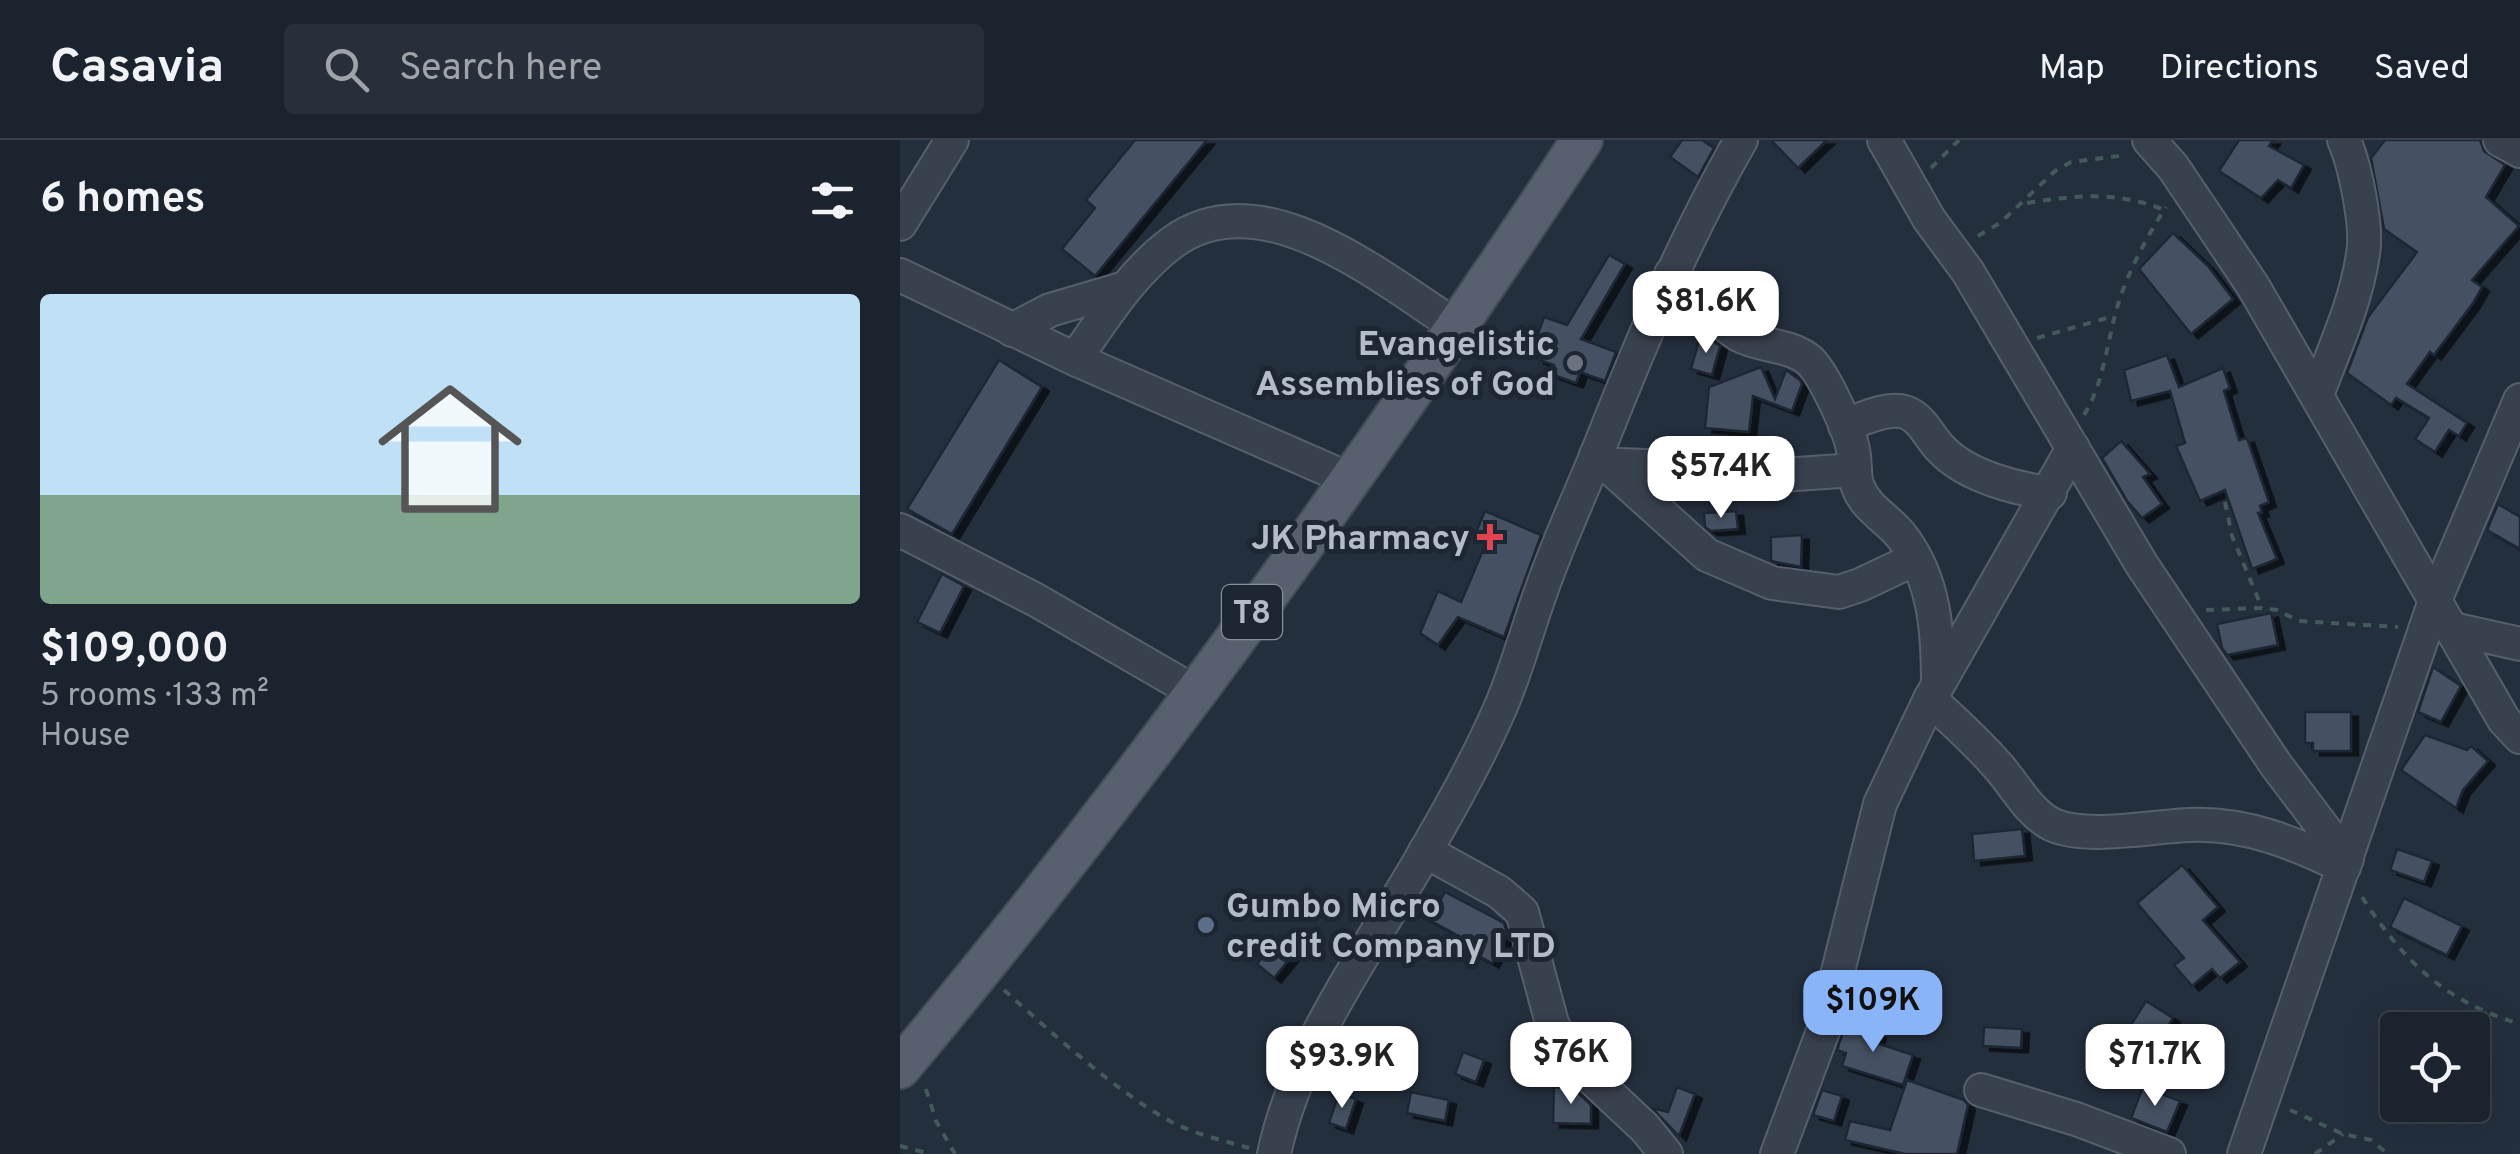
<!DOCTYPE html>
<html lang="en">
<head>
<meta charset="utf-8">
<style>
  body { margin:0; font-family:Overpass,sans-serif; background:#282f3a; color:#f1f3f6; height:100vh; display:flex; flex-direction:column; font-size:38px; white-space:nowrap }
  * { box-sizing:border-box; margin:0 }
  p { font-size:32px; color:#a0a4aa }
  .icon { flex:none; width:55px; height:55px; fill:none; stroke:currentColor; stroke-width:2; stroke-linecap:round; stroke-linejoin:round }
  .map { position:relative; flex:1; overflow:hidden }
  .side { display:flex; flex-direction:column; background:#1b232e; width:900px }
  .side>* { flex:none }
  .tools { position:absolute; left:1480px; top:872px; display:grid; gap:20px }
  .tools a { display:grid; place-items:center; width:110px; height:110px; border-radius:10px; background:#1b232e; box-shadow:0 10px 40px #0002,0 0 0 2px #39404a; font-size:50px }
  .price { position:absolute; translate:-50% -85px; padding:0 22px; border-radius:20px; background:#fff; color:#222; font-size:32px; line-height:65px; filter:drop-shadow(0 2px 5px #0008) }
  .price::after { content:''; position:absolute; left:50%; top:60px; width:30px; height:22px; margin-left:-15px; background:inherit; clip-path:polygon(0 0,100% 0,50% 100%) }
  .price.active { background:#8ab4f8; color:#111 }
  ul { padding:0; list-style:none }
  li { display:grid; align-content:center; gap:20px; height:530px; padding:0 40px }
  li+li { border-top:2px solid #39404a }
  li span { display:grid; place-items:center; height:310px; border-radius:10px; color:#555 }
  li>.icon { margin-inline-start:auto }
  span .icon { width:180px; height:180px; fill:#fffc; stroke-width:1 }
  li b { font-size:42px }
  h2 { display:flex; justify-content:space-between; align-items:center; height:120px; padding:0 40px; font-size:42px }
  header { display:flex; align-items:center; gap:60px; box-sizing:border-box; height:140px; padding:0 50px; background:#1b232e; border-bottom:2px solid #39404a }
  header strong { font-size:48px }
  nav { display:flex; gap:55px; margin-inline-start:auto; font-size:35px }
  .search { width:700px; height:90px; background:#282f3a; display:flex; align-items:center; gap:25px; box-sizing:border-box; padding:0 35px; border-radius:10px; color:#a0a4aa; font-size:38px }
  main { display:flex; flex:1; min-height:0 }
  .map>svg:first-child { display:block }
</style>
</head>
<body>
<header>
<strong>Casavia</strong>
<div class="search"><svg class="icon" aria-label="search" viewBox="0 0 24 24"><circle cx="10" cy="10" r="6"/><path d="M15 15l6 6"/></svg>Search here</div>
<nav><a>Map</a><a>Directions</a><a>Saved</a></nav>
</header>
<main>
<section class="side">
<h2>6 homes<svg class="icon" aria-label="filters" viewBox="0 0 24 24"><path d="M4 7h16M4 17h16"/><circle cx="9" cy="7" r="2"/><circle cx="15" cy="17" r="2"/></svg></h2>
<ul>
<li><span style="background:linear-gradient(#bfe0f5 65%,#7fa58c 0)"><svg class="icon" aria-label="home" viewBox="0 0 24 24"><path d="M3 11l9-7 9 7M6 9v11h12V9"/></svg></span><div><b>$109,000</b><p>5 rooms · 133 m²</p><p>House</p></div></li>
</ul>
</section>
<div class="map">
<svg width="1620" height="1014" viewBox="0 0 1620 1014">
  <defs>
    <filter id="shadow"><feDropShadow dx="7" dy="4.5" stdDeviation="0" flood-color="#0009"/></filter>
  </defs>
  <rect width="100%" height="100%" fill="#242f3e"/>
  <!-- building -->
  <g fill="#455162" stroke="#1f2835" stroke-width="2.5" filter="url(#shadow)">
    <path d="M235,0h72l-112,136 -33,-27 33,-41 -9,-8z"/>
    <path d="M782,0h20l12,8 -16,29 -28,-20z"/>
    <path d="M871,0h56l-29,28z"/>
    <path d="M1339,0h34l-4,6 35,19 -13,23 -13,-8 -17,18 -42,-27z"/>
    <path d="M1485,0h95l4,11 21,14 -19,32 33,29 -47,54 10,7 -9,16 -39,52 -4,-3 -23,32 60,39 -8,13 -10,-6 -14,22 -20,-13 14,-21 -33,-20 -5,7 -44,-32 21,-56 49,-65 -33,-23 -13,-71z"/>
    <path d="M1273,93l35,33 25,33 -42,35 -52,-65z"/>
    <path d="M709,115l16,9 -44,75 35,13 -11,29 -25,-9 -4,11 -25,-9 3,-9 -17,-6 6,-14 -8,-3 9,-25 23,8z"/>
    <path d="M801,193l19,13 -8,29 -21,-6z"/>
    <path d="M1267,215l12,32 44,-19 7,20 -6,3 15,49 8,-2 22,64 -9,4 2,6 -4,1 19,46 -25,10 -27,-79 -25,11 -24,-55 9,-3 -15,-52 -39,10 -7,-31z"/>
    <path d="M99,220l43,27 -90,147 -45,-25z"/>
    <path d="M861,227l14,32 11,-29 14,10 2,4 -10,27 -39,-15 -4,36 -44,-4 4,-41z"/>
    <path d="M1221,301l29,33 -7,3 19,27 -20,14 -15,-17 -25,-43z"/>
    <path d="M1598,364l22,13v32l-33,-19z"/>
    <path d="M585,371l56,24 -37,102 -46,-20 -20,28 -18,-12 18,-42 23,11 25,-59 -12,-6z"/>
    <path d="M836,371l2,18 -27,2 -6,-4 -1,-14z"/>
    <path d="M902,395l-1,32 -30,-6v-24z"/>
    <path d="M42,434l22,12 -24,47 -23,-11z"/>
    <path d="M1371,473l7,32 -51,10 -5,-7 -5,-24z"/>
    <path d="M1533,527l28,19 -20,36 -23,-10z"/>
    <path d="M1405,572h46v39h-38v-8h-8z"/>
    <path d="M1525,595l42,15 4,-4 17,15 -25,29 -7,18 -55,-38z"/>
    <path d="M1122,689l3,27 -51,5 -2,-27z"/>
    <path d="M1497,709l35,12 -8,21 -34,-12z"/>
    <path d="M1282,725l36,42 -15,13 37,42 -20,16 -8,-9 -20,17 -18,-21 10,-7 -47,-55z"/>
    <path d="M545,752l59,31 3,11 -15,29 -41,-22 4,-7 -42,-23 10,-17 16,8z"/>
    <path d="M1504,758l58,28 -15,29 -57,-28z"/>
    <path d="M380,796l17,14 -23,28 -17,-14z"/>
    <path d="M1246,861l27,17 -27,43 -27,-17z"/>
    <path d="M946,882l33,12 -3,9 37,12 -10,30 -61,-19 4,-13 -9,-3z"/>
    <path d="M1084,887l38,2 -1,19 -38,-2z"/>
    <path d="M563,912l21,8 -8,22 -21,-8z"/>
    <path d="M1007,940l57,20 4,5 -11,49h-52l-60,-14 5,-19 40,9z"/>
    <path d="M654,947l19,1 18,17v19l-38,-1z"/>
    <path d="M777,947l18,7 -16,42 -27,-28 16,4z"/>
    <path d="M1243,947l37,14 -13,31 -36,-14z"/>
    <path d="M922,950l20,6 -8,25 -21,-6z"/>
    <path d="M511,952l38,8 -4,21 -38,-8z"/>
    <path d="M439,953l17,6 -10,30 -17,-6z"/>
  </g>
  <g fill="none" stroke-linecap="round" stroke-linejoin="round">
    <defs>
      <g id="minor">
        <path d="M984,0l45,79 39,53 174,293 134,200 71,94"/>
        <path d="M1249,0l24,27 80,119 251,434 16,17"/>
        <path d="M1600,0l20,11"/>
        <path d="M0,84l52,-84"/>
        <path d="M771,134c23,19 43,45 68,61 22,12 52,9 71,26 14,14 40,69 43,89 3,12 0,25 5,37 8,22 32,33 45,51 32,43 35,94 35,145"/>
        <path d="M0,135l175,84 274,120"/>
        <path d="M112,190l38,-20 75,-22"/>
        <path d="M175,219c29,-41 57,-87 98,-117 89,-65 209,37 283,84"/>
        <path d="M1417,255c17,-46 39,-92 46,-141 5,-27 -8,-89 -19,-114"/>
        <path d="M945,286c16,-7 42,-19 60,-14 18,6 24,26 37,38 25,26 74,39 108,43"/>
        <path d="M696,315l111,100 65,28 67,9 21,-7 55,-26"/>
        <path d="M711,328l7,-3 28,1 60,14 149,-10"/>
        <path d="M0,390l136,70 159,92"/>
        <path d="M1553,489l67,15"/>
        <path d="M1030,559c22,21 46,42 66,65 18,19 32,49 57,61 35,15 99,1 138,0 55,-2 104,18 153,42"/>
        <path d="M525,711l74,41 23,20 30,111 12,24 19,23 62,58 21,26"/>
        <path d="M1081,950l95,29 93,35"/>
        <path d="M374,1014c23,-107 90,-197 144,-290 26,-45 53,-92 75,-140 23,-48 35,-100 54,-149 15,-41 33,-80 49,-119 43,-109 87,-215 145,-316"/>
        <path d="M877,1014l46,-123 57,-227 50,-105 143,-251"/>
        <path d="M1344,1014l192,-556 84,-198"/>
      </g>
      <path id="major" d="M0,928c246,-294 471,-608 682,-928"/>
    </defs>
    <!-- minor casing -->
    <use href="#minor" stroke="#565f6c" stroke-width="36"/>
    <!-- major casing -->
    <use href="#major" stroke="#414a57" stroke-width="44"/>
    <!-- path -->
    <g stroke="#44595c" stroke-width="4" stroke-dasharray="8 8" stroke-linecap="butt">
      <path d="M1031,28l28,-28"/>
      <path d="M1127,63c49,-8 91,-12 137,7"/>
      <path d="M1078,96l22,-13 55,-52 16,-9 55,-7"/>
      <path d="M1137,198l77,-22"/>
      <path d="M1184,275c18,-29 22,-64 30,-96 9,-38 31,-80 52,-112"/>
      <path d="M1325,362l7,34 30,72"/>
      <path d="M1306,470l56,-2 15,2 22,11 99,6"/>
      <path d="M1462,757c43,66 82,104 158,127"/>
      <path d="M104,850c48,43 109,99 164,130 25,14 54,20 81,28"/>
      <path d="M26,949l10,32 19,33"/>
      <path d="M1390,970l53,24 28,6 17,14"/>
      <path d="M0,1006l31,8"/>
      <path d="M1415,1014l28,-20"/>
    </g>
    <!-- minor -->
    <use href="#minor" stroke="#38414e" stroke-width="32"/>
    <!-- major -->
    <use href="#major" stroke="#56606e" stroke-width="40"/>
  </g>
  <!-- markers -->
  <circle fill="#6b7280" stroke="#1d2633" stroke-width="4" cx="675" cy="223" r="10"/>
  <path fill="#e0444e" stroke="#1d2633" stroke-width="4" d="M585 382h10v10h10v10h-10v10h-10v-10h-10v-10h10z"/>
  <circle fill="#5c6f8a" stroke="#1d2633" stroke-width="4" cx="306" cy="785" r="10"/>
  <g text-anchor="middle" stroke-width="10" stroke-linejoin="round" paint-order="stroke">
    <!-- shield labels -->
    <rect fill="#1d2633" stroke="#878f9c" stroke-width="2.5" x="322" y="445" width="60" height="54" rx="8"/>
    <g font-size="32" font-weight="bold" fill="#b4bcc9">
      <text x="352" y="483">T8</text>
    </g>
    <!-- poi labels -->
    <g font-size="35" font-weight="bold" fill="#b4bcc9" stroke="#1d2633" text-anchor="end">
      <text x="655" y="215">Evangelistic<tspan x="655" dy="40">Assemblies of God</tspan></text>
      <text x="570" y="409">JK Pharmacy</text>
      <text x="326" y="777" text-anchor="start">Gumbo Micro<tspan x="326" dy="40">credit Company LTD</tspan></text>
    </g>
  </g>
</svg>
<div class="tools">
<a><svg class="icon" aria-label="locate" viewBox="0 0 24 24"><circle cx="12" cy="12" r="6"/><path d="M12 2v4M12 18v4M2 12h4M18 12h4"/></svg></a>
</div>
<b class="price" style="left:806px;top:216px">$81.6K</b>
<b class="price" style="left:821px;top:381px">$57.4K</b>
<b class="price active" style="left:973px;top:915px">$109K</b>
<b class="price" style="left:671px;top:967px">$76K</b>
<b class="price" style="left:1255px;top:969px">$71.7K</b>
<b class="price" style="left:442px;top:971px">$93.9K</b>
</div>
</main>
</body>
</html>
